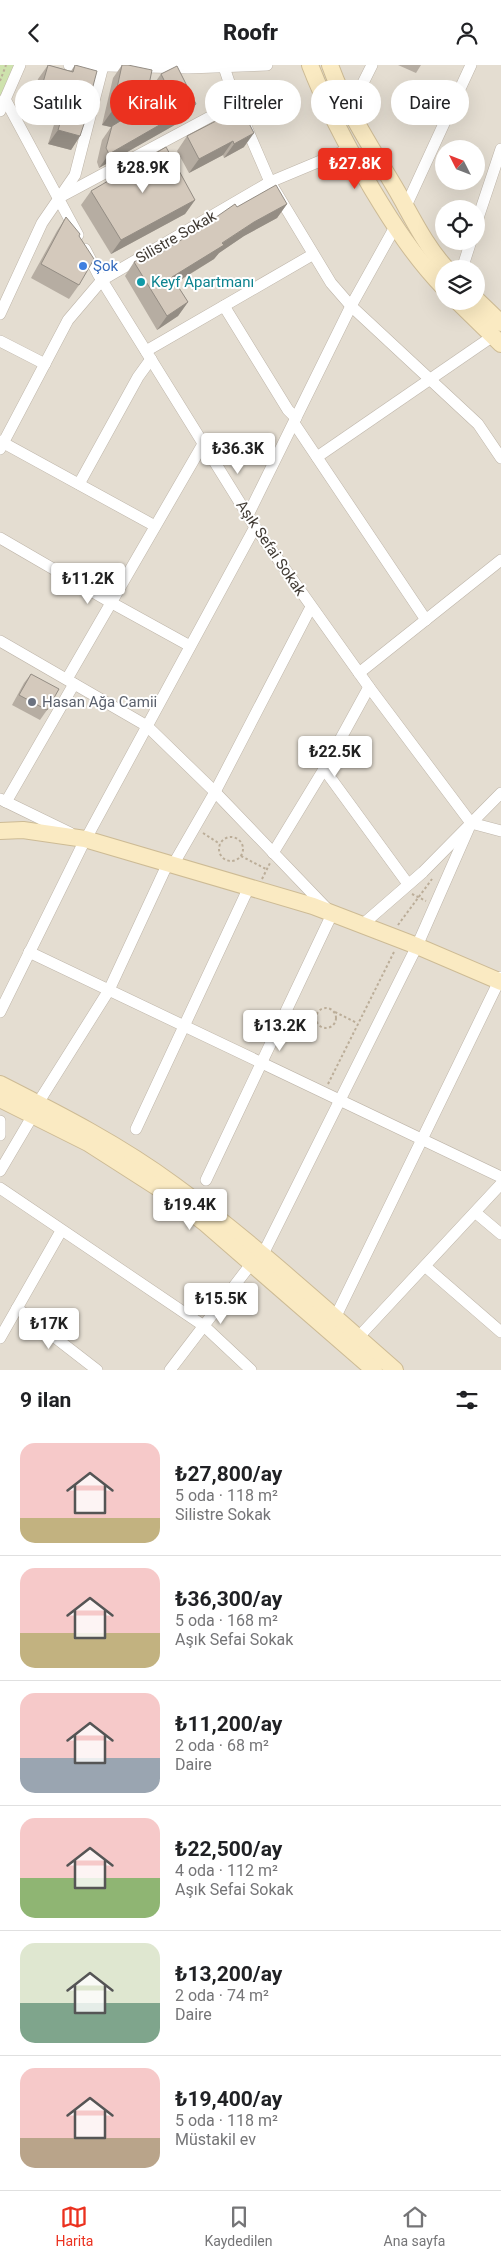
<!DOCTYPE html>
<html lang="tr">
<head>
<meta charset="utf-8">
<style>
  body { margin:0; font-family:Roboto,sans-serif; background:#f2f2f2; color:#202124; height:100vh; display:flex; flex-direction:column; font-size:19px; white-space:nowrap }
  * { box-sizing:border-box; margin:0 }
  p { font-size:16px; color:#757577 }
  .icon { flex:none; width:28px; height:28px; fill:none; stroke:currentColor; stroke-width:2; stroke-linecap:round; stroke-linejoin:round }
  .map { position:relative; height:1305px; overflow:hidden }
  .panel { display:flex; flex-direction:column; background:#fff; flex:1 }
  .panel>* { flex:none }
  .banner { position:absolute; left:15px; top:15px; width:471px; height:45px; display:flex; gap:10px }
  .needle { width:32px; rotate:312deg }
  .fabs { position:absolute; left:435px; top:75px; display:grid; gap:10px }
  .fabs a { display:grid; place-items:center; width:50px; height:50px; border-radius:50%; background:#fff; box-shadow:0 5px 20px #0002; font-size:25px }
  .price { position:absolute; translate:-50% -42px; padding:0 11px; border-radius:5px; background:#fff; color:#222; font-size:16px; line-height:32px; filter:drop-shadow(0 1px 2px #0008) }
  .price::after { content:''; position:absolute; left:50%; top:30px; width:15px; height:11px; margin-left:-8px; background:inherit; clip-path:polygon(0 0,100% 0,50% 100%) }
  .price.active { background:#eb311f; color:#fff }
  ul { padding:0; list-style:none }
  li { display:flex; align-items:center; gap:15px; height:125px; padding:0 20px }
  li+li { border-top:1px solid #e0e0e0 }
  li span { display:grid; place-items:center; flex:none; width:140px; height:100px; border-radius:15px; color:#555 }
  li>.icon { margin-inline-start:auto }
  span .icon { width:60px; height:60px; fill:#fffc; stroke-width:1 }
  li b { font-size:21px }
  h2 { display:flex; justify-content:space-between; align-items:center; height:60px; padding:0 20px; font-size:21px }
  .chip { padding:0 18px; border-radius:22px; background:#fff; box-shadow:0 5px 20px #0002; font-size:18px; line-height:45px }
  .chip.active { background:#eb311f; color:#fff }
  header { display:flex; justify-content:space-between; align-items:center; height:65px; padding:0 20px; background:#fff; font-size:22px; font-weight:800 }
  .dock { display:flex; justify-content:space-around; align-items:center; height:70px; border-top:1px solid #e0e0e0; background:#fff; font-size:14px; color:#757577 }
  .dock a { display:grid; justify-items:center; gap:2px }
  .dock .active { color:#eb311f }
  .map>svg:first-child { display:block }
</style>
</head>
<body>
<header><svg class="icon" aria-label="back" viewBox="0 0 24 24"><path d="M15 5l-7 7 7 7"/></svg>Roofr<svg class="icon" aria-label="person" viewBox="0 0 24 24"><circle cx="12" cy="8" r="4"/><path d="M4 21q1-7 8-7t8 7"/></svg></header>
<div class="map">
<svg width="501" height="1305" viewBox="0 0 501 1305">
  <rect width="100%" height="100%" fill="#f0ebe3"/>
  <!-- residential -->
  <path fill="#e4ddd1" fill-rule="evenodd" d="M0,0h501v1305h-501zM444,84h32v32h-32zM444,144h32v32h-32zM444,204h32v32h-32z"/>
  <!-- green -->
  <path fill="#cee2ad" d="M0,0h20l-20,46z"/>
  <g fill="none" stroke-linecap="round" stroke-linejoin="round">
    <defs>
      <g id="street">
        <path d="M69,0l119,3 79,-3"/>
        <path d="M224,2l12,36 34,79 61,101 20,23 127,118 23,34"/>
        <path d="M5,34l73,136"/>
        <path d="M350,44l22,-44"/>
        <path d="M0,46l20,-46"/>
        <path d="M62,131l174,-93"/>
        <path d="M406,141l65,-141"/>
        <path d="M476,159l25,-75"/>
        <path d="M85,184l13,25 157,253 114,160 102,136 30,8"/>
        <path d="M462,204l9,-28"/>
        <path d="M224,241l64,104 8,8"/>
        <path d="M0,249l42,-91 33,-48 28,-109"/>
        <path d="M0,276l45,23"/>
        <path d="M146,286l166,-96"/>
        <path d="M294,358l132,197"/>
        <path d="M0,376l155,85"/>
        <path d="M0,384l68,-129 34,-40 168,-98 79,-33"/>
        <path d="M317,392l176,-121"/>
        <path d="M79,419l59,-107 13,-18"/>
        <path d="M248,450l103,-209 44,-79"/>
        <path d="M0,473l112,65 78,43"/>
        <path d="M0,576l147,85 68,66 117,122 -126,266"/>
        <path d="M359,608l142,-113"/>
        <path d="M67,614l136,-235"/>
        <path d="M324,704l84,115"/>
        <path d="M0,734l70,34"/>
        <path d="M6,737l68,-118"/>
        <path d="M273,788l51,-84 45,-82"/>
        <path d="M173,800l42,-73 96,-185"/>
        <path d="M362,860l61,-53 78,-79"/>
        <path d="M29,887l472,225"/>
        <path d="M0,947l81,-164 174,-321"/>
        <path d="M38,1038l71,-113 59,-127"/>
        <path d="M0,1056v14"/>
        <path d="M136,1064l113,-242"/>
        <path d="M0,1106l36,-61"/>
        <path d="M0,1123l204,138 47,44"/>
        <path d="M476,1148l25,21"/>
        <path d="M262,1191l155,-310 54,-123"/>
        <path d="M426,1202l75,65"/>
        <path d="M17,1243l80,62"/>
        <path d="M335,1253l166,-341"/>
        <path d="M0,1273l61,-107"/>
        <path d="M353,1278l148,-159"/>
        <path d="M170,1305l81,-106"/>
      </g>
      <g id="secondary">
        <path d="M310,0c17,44 38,83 62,124 21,35 43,69 72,99"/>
        <path d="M330,0c16,45 43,85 67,126 15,26 29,56 50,78"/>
        <path d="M476,234l25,24"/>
        <path d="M457,236l44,43"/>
        <path d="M0,766l23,-1 62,9 228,67 104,40 84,36"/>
        <path d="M0,1019c59,30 120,61 174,101 77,56 149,122 221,185"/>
        <path d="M0,1034l88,44 78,50 40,31 168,146"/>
      </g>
    </defs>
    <!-- street casing -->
    <use href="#street" stroke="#beb5a9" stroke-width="12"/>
    <!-- secondary casing -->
    <use href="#secondary" stroke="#cdbb95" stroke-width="18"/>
    <!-- path -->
    <g stroke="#bbad98" stroke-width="2" stroke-dasharray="2.5 2.5" stroke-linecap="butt">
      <path d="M0,16l6,-16"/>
      <path d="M203,768l17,11"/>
      <circle cx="231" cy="784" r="12"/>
      <path d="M241,791l25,13"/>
      <path d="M262,814l8,-16"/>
      <path d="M412,829l14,7"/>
      <path d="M398,860l34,-46"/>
      <circle cx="326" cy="953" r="10"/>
      <path d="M335,947l22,11"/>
      <path d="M328,1019l66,-132"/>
    </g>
    <!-- street -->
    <use href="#street" stroke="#fff" stroke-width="11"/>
    <!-- secondary -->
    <use href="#secondary" stroke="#faeac2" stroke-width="16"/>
  </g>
  <!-- wall -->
  <g fill="#b6ada2">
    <path d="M48,0l23,6 4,-6 13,40 -8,31 -9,14 -23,-6 9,-29 -27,-8 8,-28z"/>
    <path d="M122,0h6l18,34 8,-5 -3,-6 10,-14 26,44 -88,50 -2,-6 5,-22 9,-13 -9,-2 11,-47z"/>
    <path d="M398,0h23l-5,8z"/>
    <path d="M241,43l3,39 -20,11 -1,-3 -34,18 -12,-22 10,-15z"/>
    <path d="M91,126l104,9 -10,14 -74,40 -30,-49z"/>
    <path d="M287,139l-10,14 -33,18 -25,17 -5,6 -38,24 12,19 -10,14 -21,14 -32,-54 9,-14 22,-6 27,-17 4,-6 50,-26z"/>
    <path d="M66,152l13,19v49l-10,14 -38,-21 26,-47z"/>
    <path d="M31,609l16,36 -7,10 -28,-15 12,-22z"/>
  </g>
  <!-- shaded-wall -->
  <g fill="#948d84">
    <path d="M40,28l27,8 -10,14 -27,-8z"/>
    <path d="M196,39l-9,14 -88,50 10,-14z"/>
    <path d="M112,46l18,4 -10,14 -18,-4z"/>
    <path d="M58,65l22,6 -9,14 -23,-6z"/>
    <path d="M254,68l-10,14 -20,11 10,-14z"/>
    <path d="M233,76l-10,14 -34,18 10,-14z"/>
    <path d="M195,135l-10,14 -74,40 10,-14z"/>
    <path d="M287,139l-10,14 -33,18 -25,17 -5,6 -52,32 10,-14 82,-55z"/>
    <path d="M188,237l-10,14 -21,14 10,-14z"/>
  </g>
  <!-- building -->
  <g fill="#d4c9bc" stroke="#948d84">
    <path d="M48,0l25,7 2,-7 22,6 -9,34 2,1 -10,30 -22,-6 9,-29 -27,-8z"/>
    <path d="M122,0h6l24,5 -6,29 21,-13 -6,-12 16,-8 19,38 -87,50 -3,-6 6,-22 18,-11 -18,-4z"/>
    <path d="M241,43l13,25 -20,11 -1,-3 -34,18 -12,-23z"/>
    <path d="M166,82l29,53 -74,40 -30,-49z"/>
    <path d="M276,120l11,19 -33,18 -32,21 2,2 -52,32 16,25 -21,14 -33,-54 20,-11 2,5 33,-21 -2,-2 20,-13 2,2 26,-18 2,3z"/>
    <path d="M66,152l14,17 -1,2 15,23 -15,26 -38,-21z"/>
    <path d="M31,609l28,15 -12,21 -28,-15z"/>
  </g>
  <!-- markers -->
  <circle fill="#3f7fe0" stroke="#fff" stroke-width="2" cx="83" cy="201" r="5"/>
  <circle fill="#0f9aa8" stroke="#fff" stroke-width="2" cx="141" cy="217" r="5"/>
  <circle fill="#6b7280" stroke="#fff" stroke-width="2" cx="32" cy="637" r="5"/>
  <g text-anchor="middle" stroke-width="4" stroke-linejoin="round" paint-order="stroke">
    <!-- street labels -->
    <g font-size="15" fill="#413b34" stroke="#fff">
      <text transform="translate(176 172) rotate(-30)" y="5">Silistre Sokak</text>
      <text transform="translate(271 483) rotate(56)" y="5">Aşık Sefai Sokak</text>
    </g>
    <!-- shop labels -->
    <g font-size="15" fill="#366cbe" stroke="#fff" text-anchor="start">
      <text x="93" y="206">Şok</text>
    </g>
    <!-- culture labels -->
    <g font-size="15" fill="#0d838f" stroke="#fff" text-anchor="start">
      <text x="151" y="222">Keyf Apartmanı</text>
    </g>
    <!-- worship labels -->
    <g font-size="15" fill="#5b616d" stroke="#fff" text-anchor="start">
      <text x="42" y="642">Hasan Ağa Camii</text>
    </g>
  </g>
</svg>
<div class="fabs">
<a><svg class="needle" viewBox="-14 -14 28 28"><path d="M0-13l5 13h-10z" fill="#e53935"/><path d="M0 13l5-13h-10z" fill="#757577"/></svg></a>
<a><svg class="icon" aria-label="locate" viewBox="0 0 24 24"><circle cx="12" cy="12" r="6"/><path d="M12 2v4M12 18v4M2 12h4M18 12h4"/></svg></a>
<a><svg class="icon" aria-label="layers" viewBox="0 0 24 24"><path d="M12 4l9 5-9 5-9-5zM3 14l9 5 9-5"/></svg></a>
</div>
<b class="price active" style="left:355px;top:125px">₺27.8K</b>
<b class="price" style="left:143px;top:129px">₺28.9K</b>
<b class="price" style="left:238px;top:410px">₺36.3K</b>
<b class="price" style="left:88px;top:540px">₺11.2K</b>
<b class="price" style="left:335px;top:713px">₺22.5K</b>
<b class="price" style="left:280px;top:987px">₺13.2K</b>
<b class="price" style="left:190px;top:1166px">₺19.4K</b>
<b class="price" style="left:221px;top:1260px">₺15.5K</b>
<b class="price" style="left:49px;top:1285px">₺17K</b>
<div class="banner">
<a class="chip">Satılık</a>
<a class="chip active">Kiralık</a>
<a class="chip">Filtreler</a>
<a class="chip">Yeni</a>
<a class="chip">Daire</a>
</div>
</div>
<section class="panel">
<h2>9 ilan<svg class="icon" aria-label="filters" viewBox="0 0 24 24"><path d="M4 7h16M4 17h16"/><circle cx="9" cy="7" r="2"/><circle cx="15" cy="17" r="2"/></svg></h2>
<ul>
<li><span style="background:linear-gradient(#f6c9c9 75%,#c2b280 0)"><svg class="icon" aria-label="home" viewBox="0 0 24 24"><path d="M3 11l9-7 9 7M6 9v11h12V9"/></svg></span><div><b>₺27,800/ay</b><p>5 oda · 118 m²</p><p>Silistre Sokak</p></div></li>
<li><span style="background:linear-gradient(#f6c9c9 65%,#c2b280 0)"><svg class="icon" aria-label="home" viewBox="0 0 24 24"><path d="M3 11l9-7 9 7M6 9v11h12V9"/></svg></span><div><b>₺36,300/ay</b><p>5 oda · 168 m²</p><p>Aşık Sefai Sokak</p></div></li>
<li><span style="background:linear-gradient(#f6c9c9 65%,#9aa5b1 0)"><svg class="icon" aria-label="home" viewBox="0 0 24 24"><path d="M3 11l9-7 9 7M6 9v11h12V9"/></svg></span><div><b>₺11,200/ay</b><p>2 oda · 68 m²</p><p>Daire</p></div></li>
<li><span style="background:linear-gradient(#f6c9c9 60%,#8fb573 0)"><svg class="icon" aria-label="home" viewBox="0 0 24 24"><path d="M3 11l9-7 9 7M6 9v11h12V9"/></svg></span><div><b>₺22,500/ay</b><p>4 oda · 112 m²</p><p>Aşık Sefai Sokak</p></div></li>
<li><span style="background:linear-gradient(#dfe7d0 60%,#7fa58c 0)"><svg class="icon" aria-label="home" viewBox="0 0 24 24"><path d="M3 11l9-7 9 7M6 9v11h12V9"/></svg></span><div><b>₺13,200/ay</b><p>2 oda · 74 m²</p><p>Daire</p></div></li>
<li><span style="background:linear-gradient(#f6c9c9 70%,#b9a48a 0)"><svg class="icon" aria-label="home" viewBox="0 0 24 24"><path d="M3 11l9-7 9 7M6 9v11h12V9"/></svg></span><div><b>₺19,400/ay</b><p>5 oda · 118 m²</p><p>Müstakil ev</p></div></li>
</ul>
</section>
<nav class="dock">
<a class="active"><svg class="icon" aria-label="map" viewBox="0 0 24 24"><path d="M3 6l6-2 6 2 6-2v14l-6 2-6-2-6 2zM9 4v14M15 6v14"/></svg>Harita</a>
<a><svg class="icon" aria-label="saved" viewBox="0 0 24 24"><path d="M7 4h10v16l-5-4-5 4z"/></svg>Kaydedilen</a>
<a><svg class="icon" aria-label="home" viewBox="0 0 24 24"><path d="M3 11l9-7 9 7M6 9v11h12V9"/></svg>Ana sayfa</a>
</nav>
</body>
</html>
